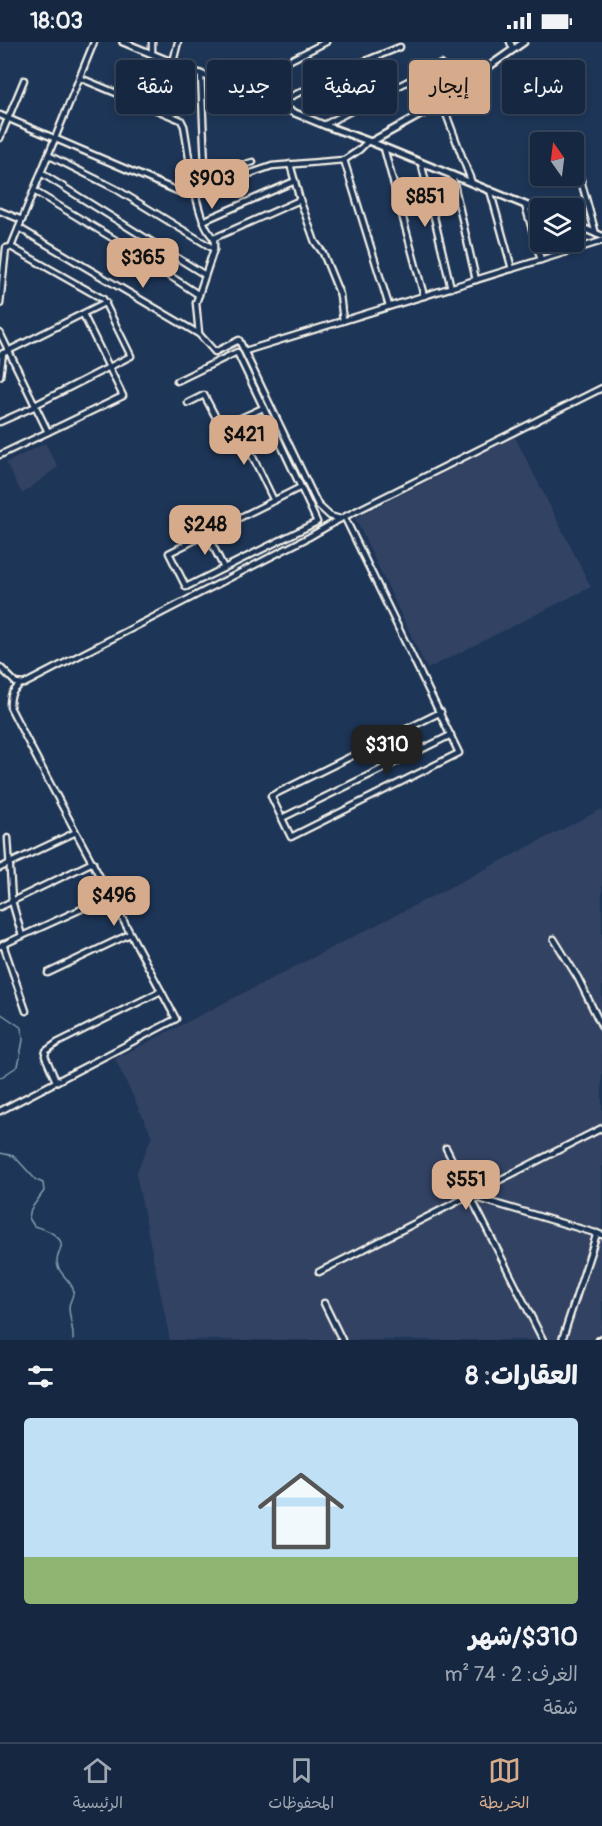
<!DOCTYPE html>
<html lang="ar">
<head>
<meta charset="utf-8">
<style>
  body { margin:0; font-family:Pangolin,"Playpen Sans Arabic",sans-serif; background:#23344c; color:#f1f3f6; direction:rtl; height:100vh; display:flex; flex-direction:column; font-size:22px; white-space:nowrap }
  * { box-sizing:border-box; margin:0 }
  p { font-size:20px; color:#9ea6b1 }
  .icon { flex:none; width:33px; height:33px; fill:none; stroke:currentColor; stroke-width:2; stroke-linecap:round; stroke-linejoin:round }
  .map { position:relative; height:1298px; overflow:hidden; direction:ltr }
  .panel { display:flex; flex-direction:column; background:#162841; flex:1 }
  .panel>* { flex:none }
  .top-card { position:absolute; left:18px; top:18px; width:567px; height:54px; direction:rtl; display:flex; gap:12px }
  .needle { width:39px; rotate:346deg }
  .fabs { position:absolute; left:530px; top:90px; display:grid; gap:12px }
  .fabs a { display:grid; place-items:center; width:54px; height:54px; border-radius:6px; background:#162841; box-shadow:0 3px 9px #0003,0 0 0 2px #35445a; font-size:30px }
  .price { position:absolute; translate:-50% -51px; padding:0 14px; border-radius:12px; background:#d6ab8b; color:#111; font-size:20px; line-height:39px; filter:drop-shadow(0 2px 3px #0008) }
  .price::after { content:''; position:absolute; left:50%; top:36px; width:18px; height:14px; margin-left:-9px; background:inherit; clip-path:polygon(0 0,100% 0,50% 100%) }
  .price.active { background:#222; color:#fff }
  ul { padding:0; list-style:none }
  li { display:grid; align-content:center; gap:12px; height:318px; padding:0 24px }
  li+li { border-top:2px solid #35445a }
  li span { display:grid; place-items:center; height:186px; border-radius:6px; color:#555 }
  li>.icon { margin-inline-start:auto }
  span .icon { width:108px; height:108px; fill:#fffc; stroke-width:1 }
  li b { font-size:26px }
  h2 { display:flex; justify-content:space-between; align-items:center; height:72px; padding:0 24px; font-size:26px }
  .tag { padding:0 21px; border-radius:6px; background:#162841; box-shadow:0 3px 9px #0003,0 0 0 2px #35445a; font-size:21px; line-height:54px }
  .tag.active { background:#d6ab8b; color:#111 }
  .status { display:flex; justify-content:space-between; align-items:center; height:42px; padding:0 30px; background:#162841; direction:ltr }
  .status svg { height:16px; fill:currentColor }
  .dock { display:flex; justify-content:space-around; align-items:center; height:84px; border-top:2px solid #35445a; background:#162841; font-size:16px; color:#9ea6b1 }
  .dock a { display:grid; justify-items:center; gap:3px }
  .dock .active { color:#d6ab8b }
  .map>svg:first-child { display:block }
</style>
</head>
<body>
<div class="status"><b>18:03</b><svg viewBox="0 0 49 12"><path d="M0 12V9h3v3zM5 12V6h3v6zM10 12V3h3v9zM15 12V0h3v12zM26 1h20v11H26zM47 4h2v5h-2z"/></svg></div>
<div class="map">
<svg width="602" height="1298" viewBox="0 0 602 1298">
  <rect width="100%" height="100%" fill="#1d3557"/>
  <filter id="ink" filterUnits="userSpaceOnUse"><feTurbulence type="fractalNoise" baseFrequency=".0167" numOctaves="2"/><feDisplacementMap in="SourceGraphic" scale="12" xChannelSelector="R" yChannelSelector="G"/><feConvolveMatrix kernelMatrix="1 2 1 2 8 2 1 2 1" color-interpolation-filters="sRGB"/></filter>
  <g filter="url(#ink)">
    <!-- built -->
    <g fill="#324264">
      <path d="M515,395l76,150 -164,82 -72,-151z"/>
      <path d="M45,401l13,24 -36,27 -16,-31z"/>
      <path d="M602,767v531h-432l-34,-166 16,-38 -37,-77z"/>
    </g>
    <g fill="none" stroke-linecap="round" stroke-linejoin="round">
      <!-- stream -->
      <g stroke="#879ead" stroke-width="1.5">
        <path d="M0,971l22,15 1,12 -5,26 -18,12"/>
        <path d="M0,1111l14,3 22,24 7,3 1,8 -13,18 -2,9 5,8c9,3 18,5 25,13 6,7 -2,14 -2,22 0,12 13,18 16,28 2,7 -4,12 -4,18 0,11 5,22 4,33"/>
      </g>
      <defs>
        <g id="minor">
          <path d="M510,0l3,7"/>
          <path d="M152,11v-11"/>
          <path d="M173,20l5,-20"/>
          <path d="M201,32l5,115"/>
          <path d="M80,36l101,42 3,6c5,25 11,97 30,112"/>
          <path d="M235,46l91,-46"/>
          <path d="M442,61l30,80"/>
          <path d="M279,63l9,-7 75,-36 37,-15"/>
          <path d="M0,73l182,78 24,-4 66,-23 72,-6 15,-10 8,-8"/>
          <path d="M324,83l117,-61"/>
          <path d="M0,96l24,-58"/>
          <path d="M384,106l40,148"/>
          <path d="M573,110l23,82"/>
          <path d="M48,113l68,34 98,60"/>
          <path d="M344,118l45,146"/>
          <path d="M421,120l30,126"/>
          <path d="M290,122l10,36 15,42 8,11 17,42 3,26"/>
          <path d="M41,131l164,102"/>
          <path d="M452,133l24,105"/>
          <path d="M193,136l60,-16"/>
          <path d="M490,148l22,79"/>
          <path d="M34,149l80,48 85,56"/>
          <path d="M525,163l16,55"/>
          <path d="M0,169l22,9"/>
          <path d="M203,179l92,-40"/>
          <path d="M19,186l180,106 16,18 24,-12 79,165 12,11 10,3"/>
          <path d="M11,205l92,52 28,57 -96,49"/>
          <path d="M0,262l6,-56 5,-1 83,-205"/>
          <path d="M0,291l48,99"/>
          <path d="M199,292l-3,-31 18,-54v-11l86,-38"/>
          <path d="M245,309l357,-110"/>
          <path d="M0,313l106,-53"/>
          <path d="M0,334l3,-23"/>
          <path d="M177,339l60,-29c27,57 54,113 80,170l-131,65 -17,-34 132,-66"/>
          <path d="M188,361l16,-8 17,32 42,-19"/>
          <path d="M235,378l39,81"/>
          <path d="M0,380l36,-16"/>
          <path d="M0,413l123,-59 -40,-82"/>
          <path d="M345,476l114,235 -168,84 -20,-41 170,-84"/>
          <path d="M207,492l17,34"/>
          <path d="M0,625l16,16 8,1 285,-147 31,-18 262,-131"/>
          <path d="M282,776l169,-83"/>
          <path d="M8,796l4,63 10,35"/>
          <path d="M0,826l74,-35"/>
          <path d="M0,865l93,-45"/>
          <path d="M554,897l24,39 24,49"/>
          <path d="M3,902l23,67"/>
          <path d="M0,904l110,-50"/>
          <path d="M48,931l82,-39"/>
          <path d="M56,1039l-11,-25 1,-5 11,-8 104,-52"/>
          <path d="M0,1069l176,-92c-55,-104 -112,-207 -166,-312 0,-11 1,-15 10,-22"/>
          <path d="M446,1106l97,192"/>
          <path d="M470,1154l132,39"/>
          <path d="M319,1230l283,-144"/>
          <path d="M324,1261l18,37"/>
          <path d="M562,1298l35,-107"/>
          <path d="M599,1298l3,-2"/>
        </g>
        <g id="tertiary">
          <path d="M123,0l201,83 47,17 89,-49 24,-23 40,-28"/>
          <path d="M371,100l169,69"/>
          <path d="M573,182l29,12"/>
        </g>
      </defs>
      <!-- minor casing -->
      <use href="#minor" stroke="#f4f1e8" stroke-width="9"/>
      <!-- tertiary casing -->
      <use href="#tertiary" stroke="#f4f1e8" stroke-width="10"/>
      <!-- minor -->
      <use href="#minor" stroke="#1d3557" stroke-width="4.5"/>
      <!-- tertiary -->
      <use href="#tertiary" stroke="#1d3557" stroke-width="5"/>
    </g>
  </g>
</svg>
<div class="fabs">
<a><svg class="needle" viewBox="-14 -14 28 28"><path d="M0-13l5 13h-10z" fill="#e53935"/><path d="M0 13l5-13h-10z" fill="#9ea6b1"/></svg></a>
<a><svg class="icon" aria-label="layers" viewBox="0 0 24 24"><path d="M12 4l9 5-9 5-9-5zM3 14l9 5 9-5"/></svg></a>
</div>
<b class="price" style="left:212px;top:168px">$903</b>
<b class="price" style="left:425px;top:186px">$851</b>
<b class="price" style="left:143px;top:247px">$365</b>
<b class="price" style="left:244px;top:424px">$421</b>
<b class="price" style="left:205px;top:514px">$248</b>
<b class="price active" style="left:387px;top:734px">$310</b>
<b class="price" style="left:114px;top:885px">$496</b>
<b class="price" style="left:466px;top:1169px">$551</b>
<div class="top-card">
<a class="tag">شراء</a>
<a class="tag active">إيجار</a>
<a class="tag">تصفية</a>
<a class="tag">جديد</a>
<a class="tag">شقة</a>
</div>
</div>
<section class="panel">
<h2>العقارات: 8<svg class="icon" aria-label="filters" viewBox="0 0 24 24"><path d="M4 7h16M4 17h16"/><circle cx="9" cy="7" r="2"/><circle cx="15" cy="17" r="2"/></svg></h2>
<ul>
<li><span style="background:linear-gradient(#bfe0f5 75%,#8fb573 0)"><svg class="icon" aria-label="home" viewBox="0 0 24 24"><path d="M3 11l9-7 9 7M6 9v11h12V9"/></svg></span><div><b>$310/شهر</b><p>الغرف: 2 · 74 m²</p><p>شقة</p></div></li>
</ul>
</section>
<nav class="dock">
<a class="active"><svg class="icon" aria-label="map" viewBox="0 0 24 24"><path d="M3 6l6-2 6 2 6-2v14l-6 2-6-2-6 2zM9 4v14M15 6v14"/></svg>الخريطة</a>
<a><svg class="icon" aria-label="saved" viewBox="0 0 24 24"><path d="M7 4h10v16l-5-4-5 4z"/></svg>المحفوظات</a>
<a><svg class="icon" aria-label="home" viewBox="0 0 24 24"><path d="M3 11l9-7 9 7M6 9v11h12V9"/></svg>الرئيسية</a>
</nav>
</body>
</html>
